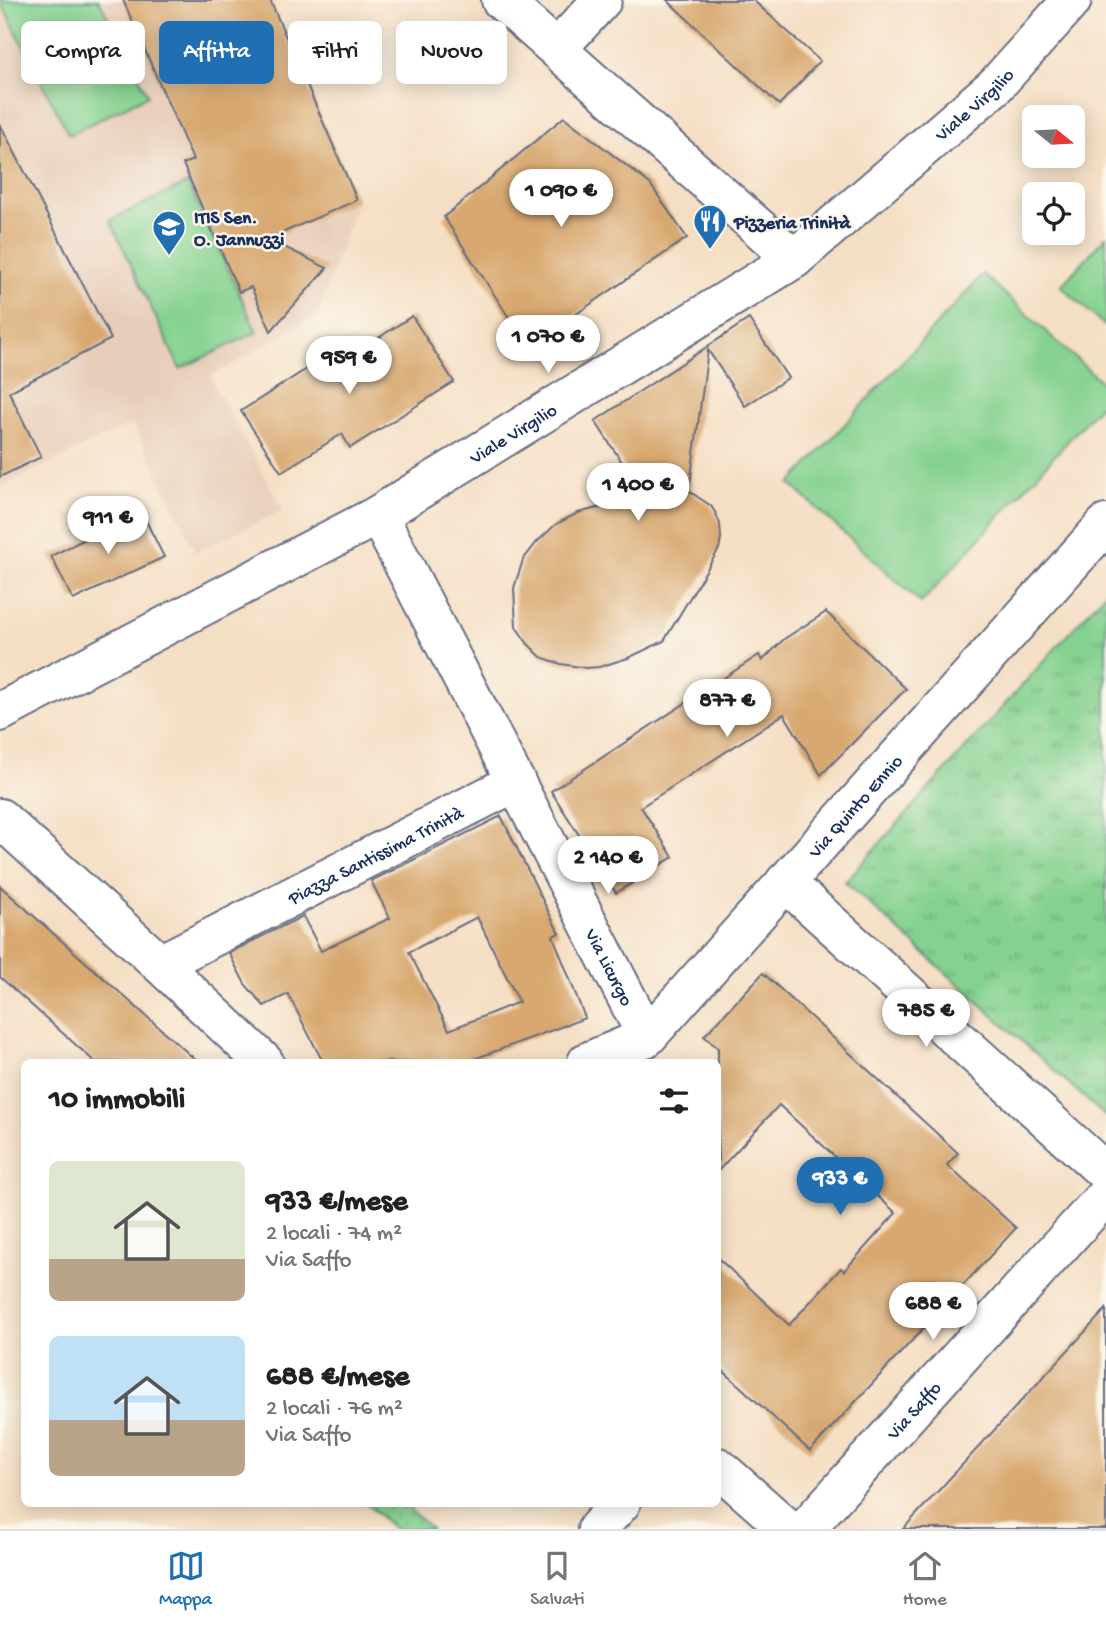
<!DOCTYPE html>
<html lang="it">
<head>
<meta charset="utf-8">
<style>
  body { margin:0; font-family:"Gochi Hand",sans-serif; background:#f6f6f6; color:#202124; height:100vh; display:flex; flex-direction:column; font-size:26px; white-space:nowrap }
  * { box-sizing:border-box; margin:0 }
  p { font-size:23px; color:#757577 }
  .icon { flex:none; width:38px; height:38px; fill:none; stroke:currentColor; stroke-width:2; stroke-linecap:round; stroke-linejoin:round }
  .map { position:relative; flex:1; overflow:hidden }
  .drawer { position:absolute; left:21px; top:1059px; width:700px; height:448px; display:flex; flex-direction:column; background:#fff; border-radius:10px; box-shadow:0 4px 18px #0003 }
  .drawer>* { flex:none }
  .top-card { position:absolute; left:21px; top:21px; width:700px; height:63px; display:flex; gap:14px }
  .needle { width:46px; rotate:108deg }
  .controls { position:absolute; left:1022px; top:105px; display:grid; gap:14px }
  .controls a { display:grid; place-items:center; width:63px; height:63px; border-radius:10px; background:#fff; box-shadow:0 4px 18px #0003; font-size:35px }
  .price { position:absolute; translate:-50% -60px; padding:0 16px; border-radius:24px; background:#fff; color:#222; font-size:23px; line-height:46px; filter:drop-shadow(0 2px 4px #0008) }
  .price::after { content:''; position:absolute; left:50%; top:42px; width:21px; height:16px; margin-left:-10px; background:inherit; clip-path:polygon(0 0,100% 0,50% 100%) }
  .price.current { background:#1f6fb2; color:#fff }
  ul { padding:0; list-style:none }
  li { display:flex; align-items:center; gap:21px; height:175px; padding:0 28px }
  li span { display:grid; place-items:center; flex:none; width:196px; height:140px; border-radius:10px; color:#555 }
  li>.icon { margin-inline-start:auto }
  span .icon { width:84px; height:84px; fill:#fffc; stroke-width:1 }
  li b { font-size:30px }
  h2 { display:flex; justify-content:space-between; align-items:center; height:84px; padding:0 28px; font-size:30px }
  .pill { padding:0 24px; border-radius:10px; background:#fff; box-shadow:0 4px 18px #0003; font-size:24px; line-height:63px }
  .pill.current { background:#1f6fb2; color:#fff }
  .tabs { display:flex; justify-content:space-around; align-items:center; height:98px; border-top:2px solid #e0e0e0; background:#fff; font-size:19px; color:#757577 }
  .tabs a { display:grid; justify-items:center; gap:4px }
  .tabs .current { color:#1f6fb2 }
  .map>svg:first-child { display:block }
</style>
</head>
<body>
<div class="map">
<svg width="1106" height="1529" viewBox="0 0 1106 1529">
  <defs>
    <pattern id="grass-tufts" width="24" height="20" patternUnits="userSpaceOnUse" patternTransform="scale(1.75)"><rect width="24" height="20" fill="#85d290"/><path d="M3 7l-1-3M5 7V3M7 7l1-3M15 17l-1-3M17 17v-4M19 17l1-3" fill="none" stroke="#6cab79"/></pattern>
    <pattern id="park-dots" width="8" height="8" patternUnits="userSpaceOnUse" patternTransform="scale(1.75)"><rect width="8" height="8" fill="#85d290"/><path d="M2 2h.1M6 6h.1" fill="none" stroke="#6cab79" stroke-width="1.8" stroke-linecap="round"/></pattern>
  </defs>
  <rect width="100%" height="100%" fill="#fbf7ec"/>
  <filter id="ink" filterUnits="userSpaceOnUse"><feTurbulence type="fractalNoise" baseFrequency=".0143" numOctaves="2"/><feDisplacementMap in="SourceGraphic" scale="14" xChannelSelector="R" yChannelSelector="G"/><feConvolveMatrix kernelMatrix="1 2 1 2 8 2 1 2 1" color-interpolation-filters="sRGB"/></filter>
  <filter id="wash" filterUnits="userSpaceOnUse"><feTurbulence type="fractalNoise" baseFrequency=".00686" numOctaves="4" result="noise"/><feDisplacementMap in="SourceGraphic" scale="28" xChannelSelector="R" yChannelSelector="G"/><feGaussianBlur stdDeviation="1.57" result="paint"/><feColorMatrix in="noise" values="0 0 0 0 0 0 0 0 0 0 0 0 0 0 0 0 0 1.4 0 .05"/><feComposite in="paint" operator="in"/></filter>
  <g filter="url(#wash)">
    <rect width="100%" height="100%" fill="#f5dfc4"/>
    <!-- built -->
    <path fill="#e8ceb9" d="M0,0h271l86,200 -39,114 -108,63 73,133 -87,42 -63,-129 -133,64z"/>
    <!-- grass -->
    <path fill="url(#grass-tufts)" stroke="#508077" stroke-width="2" d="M1106,592v525l-261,-235z"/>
    <!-- park -->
    <path fill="url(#park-dots)" stroke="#508077" stroke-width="2" d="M366,1503h47l-4,6 22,20h-37z"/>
    <!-- pitch -->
    <g fill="#85d290" stroke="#508077" stroke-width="2">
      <path d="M99,0l49,95 -79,40 -69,-135z"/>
      <path d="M188,183l69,149 -77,37 -70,-149z"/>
      <path d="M1106,236v91l-45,-41z"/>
      <path d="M983,274l123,112v13l-185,204 -131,-119z"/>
    </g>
    <g id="blocks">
      <!-- building -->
      <g fill="#d8a86f" fill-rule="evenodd">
        <path d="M123,0h147l87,200 -89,39 59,29 -56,63 -20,-44 -12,5 -56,-128 10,-4z"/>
        <path d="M667,0h86l67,61 -41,44z"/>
        <path d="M564,117l86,67 37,54 -159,109 -84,-130z"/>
        <path d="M0,124l111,215 -102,53 32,65 -41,20z"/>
        <path d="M412,316l42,66 -104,66 -8,-14 -61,38 -40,-61 89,-57 7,11z"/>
        <path d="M749,319l39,59 -43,28 -37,-56 -19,141 22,15 5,8 4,10 1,14 -2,11 -55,92 -36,17 -29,9 -13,1 -25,-4 -20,-7 -13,-13 -12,-17 -2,-39 9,-28 14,-18 19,-18 22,-11 66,-17 -49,-75z"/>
        <path d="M141,511l23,46 -91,43 -22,-44z"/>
        <path d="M826,612l80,77 -85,86 -37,-61 -143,93 32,50 -57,36 -65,-102 208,-136 3,6 22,-22z"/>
        <path d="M501,816l58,117 -6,3 32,82 -119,44h-143l-35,-68 -24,12 -19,-22 -16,-31 74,-37 18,35 69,-33 -19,-37zM477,917l42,85 -70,28 -40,-78z"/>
        <path d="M0,886l198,176h-103l-95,-85z"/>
        <path d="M763,973l195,180 -11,12 69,63 -206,223 -92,-85v-108l71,67 52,-57 3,3 52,-58 -117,-108 -61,66v-123l-14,-12z"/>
        <path d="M1106,1309v220h-203z"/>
      </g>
    </g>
  </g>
  <g filter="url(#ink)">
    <use href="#blocks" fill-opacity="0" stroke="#676d82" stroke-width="2"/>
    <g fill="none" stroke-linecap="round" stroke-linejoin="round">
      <defs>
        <g id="minor">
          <path d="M501,0l293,259"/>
          <path d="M557,49l45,-49"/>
          <path id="s1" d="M378,515l269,522"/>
          <path id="s2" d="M0,818l160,146 356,-182"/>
          <path d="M785,882l321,291"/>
          <path d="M160,964l104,98"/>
          <path id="s3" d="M587,1062l60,-25 459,-513"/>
          <path d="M718,1467l70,62"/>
          <path d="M597,1529l24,-26"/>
          <path id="s4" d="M805,1529l301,-334"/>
        </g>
        <g id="tertiary">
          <path id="s5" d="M0,712l378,-197 416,-256 201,-173 77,-86"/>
        </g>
      </defs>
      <!-- minor casing -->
      <use href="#minor" stroke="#676d82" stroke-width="42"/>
      <!-- tertiary casing -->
      <use href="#tertiary" stroke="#676d82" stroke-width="42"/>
      <!-- minor -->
      <use href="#minor" stroke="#fff" stroke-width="38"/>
      <!-- tertiary -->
      <use href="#tertiary" stroke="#fff" stroke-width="38"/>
    </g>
  </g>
  <!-- icons -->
  <defs>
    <symbol id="restaurant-pin" viewBox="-11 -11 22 30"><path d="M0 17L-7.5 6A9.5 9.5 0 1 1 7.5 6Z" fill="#1f6fb2" stroke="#fbf7ec"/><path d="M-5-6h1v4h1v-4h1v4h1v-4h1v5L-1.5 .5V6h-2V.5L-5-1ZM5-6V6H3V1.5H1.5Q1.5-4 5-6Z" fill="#fff"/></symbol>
    <symbol id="university-pin" viewBox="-11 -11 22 30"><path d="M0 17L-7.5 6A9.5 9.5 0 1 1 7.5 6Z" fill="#1f6fb2" stroke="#fbf7ec"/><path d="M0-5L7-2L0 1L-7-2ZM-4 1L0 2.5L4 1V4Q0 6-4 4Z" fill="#fff"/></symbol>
  </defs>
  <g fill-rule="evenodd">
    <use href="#restaurant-pin" x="691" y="202" width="38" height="52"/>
    <use href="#university-pin" x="150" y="208" width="38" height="52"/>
  </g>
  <g text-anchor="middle" stroke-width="5" stroke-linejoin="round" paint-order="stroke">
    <!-- street labels -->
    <g font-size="19" fill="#1b2f5e" stroke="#fbf7ec">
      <text dy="7" stroke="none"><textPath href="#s5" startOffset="1152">Viale Virgilio</textPath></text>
      <text dy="7" stroke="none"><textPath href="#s5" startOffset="584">Viale Virgilio</textPath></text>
      <text dy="7" stroke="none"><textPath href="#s3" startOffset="376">Via Quinto Ennio</textPath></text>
      <text dy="7" stroke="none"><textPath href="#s2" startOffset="458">Piazza Santissima Trinità</textPath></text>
      <text dy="7" stroke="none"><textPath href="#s1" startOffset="508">Via Licurgo</textPath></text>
      <text dy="7" stroke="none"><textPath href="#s4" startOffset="161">Via Saffo</textPath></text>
    </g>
    <!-- poi labels -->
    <g font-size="19" font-weight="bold" fill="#1b2f5e" stroke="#fbf7ec" text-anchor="start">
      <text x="194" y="223">ITIS Sen.<tspan x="194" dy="22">O. Jannuzzi</tspan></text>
      <text x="734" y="228">Pizzeria Trinità</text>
    </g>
  </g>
</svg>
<div class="controls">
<a><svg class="needle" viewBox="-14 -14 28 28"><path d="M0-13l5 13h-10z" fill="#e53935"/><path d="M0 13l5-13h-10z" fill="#757577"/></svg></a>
<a><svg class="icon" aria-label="locate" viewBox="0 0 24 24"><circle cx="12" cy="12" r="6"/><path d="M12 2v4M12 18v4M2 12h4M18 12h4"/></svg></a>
</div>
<b class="price" style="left:561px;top:229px">1 090 €</b>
<b class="price" style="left:548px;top:375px">1 070 €</b>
<b class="price" style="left:349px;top:396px">959 €</b>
<b class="price" style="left:638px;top:523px">1 400 €</b>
<b class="price" style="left:108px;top:556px">911 €</b>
<b class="price" style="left:727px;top:739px">877 €</b>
<b class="price" style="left:608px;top:896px">2 140 €</b>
<b class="price" style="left:926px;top:1049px">785 €</b>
<b class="price current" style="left:840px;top:1217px">933 €</b>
<b class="price" style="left:933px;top:1342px">688 €</b>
<div class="top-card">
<a class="pill">Compra</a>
<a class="pill current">Affitta</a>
<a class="pill">Filtri</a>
<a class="pill">Nuovo</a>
</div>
<section class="drawer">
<h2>10 immobili<svg class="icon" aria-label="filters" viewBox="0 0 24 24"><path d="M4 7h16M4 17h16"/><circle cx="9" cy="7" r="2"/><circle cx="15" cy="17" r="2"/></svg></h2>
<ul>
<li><span style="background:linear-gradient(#dfe7d0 70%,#b9a48a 0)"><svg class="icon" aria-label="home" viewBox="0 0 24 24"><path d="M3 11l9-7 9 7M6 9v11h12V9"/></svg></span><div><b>933 €/mese</b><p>2 locali · 74 m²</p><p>Via Saffo</p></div></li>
<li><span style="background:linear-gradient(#bfe0f5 60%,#b9a48a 0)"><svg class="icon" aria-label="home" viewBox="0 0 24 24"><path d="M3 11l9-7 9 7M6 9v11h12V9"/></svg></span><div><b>688 €/mese</b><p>2 locali · 76 m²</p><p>Via Saffo</p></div></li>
</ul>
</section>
</div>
<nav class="tabs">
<a class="current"><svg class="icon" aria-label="map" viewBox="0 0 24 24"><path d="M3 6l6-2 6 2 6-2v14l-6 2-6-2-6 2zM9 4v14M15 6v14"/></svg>Mappa</a>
<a><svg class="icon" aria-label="saved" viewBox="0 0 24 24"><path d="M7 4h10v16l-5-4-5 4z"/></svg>Salvati</a>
<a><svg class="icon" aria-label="home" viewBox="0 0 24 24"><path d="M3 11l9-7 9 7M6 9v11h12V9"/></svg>Home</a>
</nav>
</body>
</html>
